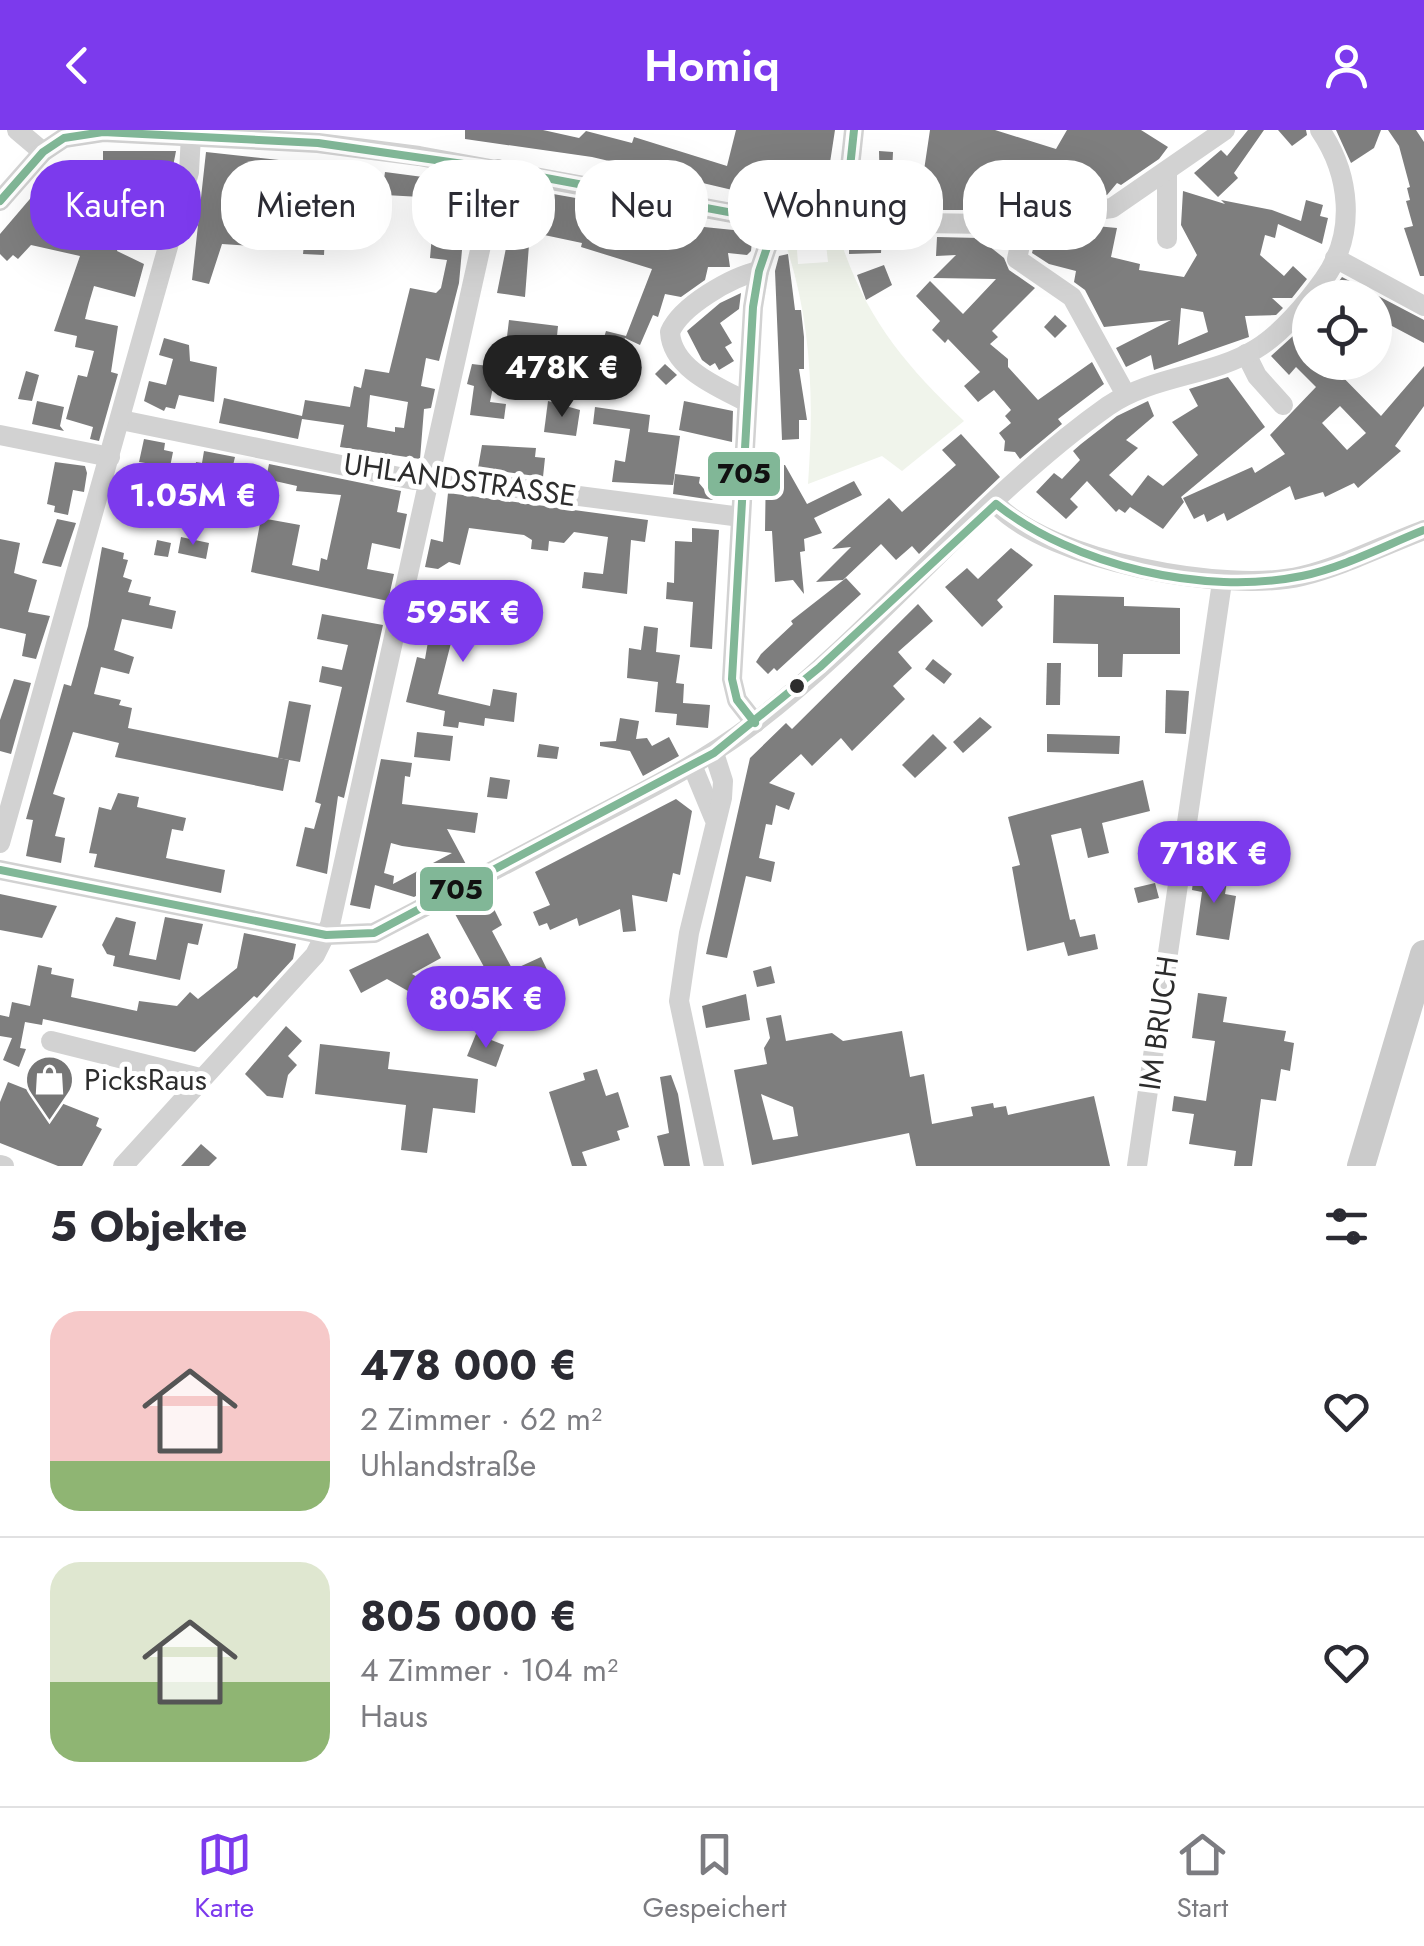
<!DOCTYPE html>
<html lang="de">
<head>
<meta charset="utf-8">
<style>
  body { margin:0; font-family:Jost,sans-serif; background:#f7f7f7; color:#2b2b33; height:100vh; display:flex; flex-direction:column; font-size:38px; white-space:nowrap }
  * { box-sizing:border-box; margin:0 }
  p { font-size:32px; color:#7c7c81 }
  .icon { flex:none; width:55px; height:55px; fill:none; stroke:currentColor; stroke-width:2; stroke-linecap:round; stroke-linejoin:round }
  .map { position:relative; height:1036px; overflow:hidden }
  .sheet { display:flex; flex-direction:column; background:#fff; flex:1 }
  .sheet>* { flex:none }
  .guide { position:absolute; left:30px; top:30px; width:1365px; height:90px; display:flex; gap:20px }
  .tools { position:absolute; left:1292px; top:150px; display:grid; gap:20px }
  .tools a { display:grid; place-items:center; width:100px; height:100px; border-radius:50%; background:#fff; box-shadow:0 10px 40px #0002; font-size:50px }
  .price { position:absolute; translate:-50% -85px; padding:0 22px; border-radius:35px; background:#7c3aed; color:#fff; font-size:32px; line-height:65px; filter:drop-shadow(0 2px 5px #0008) }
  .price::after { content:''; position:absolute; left:50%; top:60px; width:30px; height:22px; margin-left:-15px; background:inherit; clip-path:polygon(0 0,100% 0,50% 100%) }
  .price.current { background:#222; color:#fff }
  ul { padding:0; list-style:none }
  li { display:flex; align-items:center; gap:30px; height:250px; padding:0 50px }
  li+li { border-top:2px solid #e1e1e2 }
  li span { display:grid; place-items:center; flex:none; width:280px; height:200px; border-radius:30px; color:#555 }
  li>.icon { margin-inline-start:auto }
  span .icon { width:120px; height:120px; fill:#fffc; stroke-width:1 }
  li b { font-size:42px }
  h2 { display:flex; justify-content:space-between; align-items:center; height:120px; padding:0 50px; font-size:42px }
  .tag { padding:0 35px; border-radius:40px; background:#fff; box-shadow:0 10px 40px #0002; font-size:35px; line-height:90px }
  .tag.current { background:#7c3aed; color:#fff }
  header { display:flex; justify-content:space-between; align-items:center; height:130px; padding:0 50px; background:#7c3aed; color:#fff; font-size:45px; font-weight:600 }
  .dock { display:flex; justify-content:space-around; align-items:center; height:140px; border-top:2px solid #e1e1e2; background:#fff; font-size:28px; color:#7c7c81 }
  .dock a { display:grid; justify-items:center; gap:5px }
  .dock .current { color:#7c3aed }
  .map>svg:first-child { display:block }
</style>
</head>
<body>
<header><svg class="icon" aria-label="back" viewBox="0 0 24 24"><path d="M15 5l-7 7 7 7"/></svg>Homiq<svg class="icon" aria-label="person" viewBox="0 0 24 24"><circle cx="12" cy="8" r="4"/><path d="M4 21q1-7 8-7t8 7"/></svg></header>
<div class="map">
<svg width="1424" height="1036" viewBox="0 0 1424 1036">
  <rect width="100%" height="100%" fill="#fff"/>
  <!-- green -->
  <path fill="#f0f4eb" d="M825,105l14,1c26,81 64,127 125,185l-62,50 -20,-15 -74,28c6,-85 4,-161 -23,-242l11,-6 2,28 30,-2z"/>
  <!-- building -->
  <g fill="#7e7e7e" fill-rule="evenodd">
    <path d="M465,0h78l36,8 7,-7 46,12 2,-6 93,29 9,-36h99l-12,78 -51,-9 -1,-27h-10l-3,24 -166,-39 -127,-18z"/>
    <path d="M930,0h65l61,19 11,-19h74l27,17 -9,12 -38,26 -4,-2 -10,12 -28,4 -15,-7 -2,9 -73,9h-49l1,-7 -67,6 -1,-13 7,-1 -1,-44 14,1 -1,22 31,3z"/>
    <path d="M1248,0h16l-30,43 4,5 -20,19 -24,-24 27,-23 6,6z"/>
    <path d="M1278,0h28l1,5 -15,11z"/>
    <path d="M1336,0h45l-7,18 -23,15z"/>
    <path d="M1388,0h28l8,12v134h-4l-16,-48 9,-2 -7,-25 4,-1 -3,-12 3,-1 -11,-41z"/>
    <path d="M103,21h73l-10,52 -63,-8z"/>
    <path d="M206,22l73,8 -1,13 48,12 -1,8 15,2 -1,13 -43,-4 -1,7 -17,-2 1,-11 -43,-5 -8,30 43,3 -2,21 -47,-3 -13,40 -17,-4z"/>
    <path d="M385,42l38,5 -2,20 -54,-3 2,-17 15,2z"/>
    <path d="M434,44l14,1 -2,15 -14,-2z"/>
    <path d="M81,48l16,3 -9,41 34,6 -5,23 27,13 -9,33 -41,-11 -5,17 -4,16 33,7 -7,46 7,2 -19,67 -9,-2 3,-12 -27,-8 12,-44 9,2 7,-26 -19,-4 2,-11 -23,-5 26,-75 -49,-11 -13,14 -5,-4 -6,6 -7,-7v-20l35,-41 36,30z"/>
    <path d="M463,51l18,2 -10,46 -7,-1 -5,55 -20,78 -13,-3 -5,28 14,3 -4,19 -7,1 -4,50 -80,-12 4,-22 -42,-6 -4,20 -79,-16 5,-25 78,18 3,-16 45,7 4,-21 7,2 4,-19 24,4 21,-85 26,5 5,-5 6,-28 -17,-2 2,-23 20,2zM370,265l38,7 -4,26 -9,-1v5l-28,-5z"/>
    <path d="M1183,61l42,13 -4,-4 51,10 29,11 5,-21 17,5 -3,11 8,2 -6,26 -44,-20 -3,14 -10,-3 -5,20 24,21 9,-10 14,13 -15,19h-20l11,10 -7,7 -31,1 4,21 -95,33 -3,-15 -25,12 -10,-19 55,-28 -67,7 -19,-37 -11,-8 2,-11 -27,-7 -17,-11 5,-21 45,8 3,-15 32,3 -6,29 29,7 -1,6 45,7 13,-22 -16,-30zM1181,178l22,4 5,20 -30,13z"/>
    <path d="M542,62l45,8 -2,26 35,7 8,-24 76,18 49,5 -2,19 -4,4 -19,-2 2,14h-22l-3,13 -24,17 -16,-3 -7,23 -5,-2 -13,30 -15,-7 -3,11 -20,-5 4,-13 20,5 26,-67 -71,-22 1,-4 -52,-11 -5,65 -28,-4 13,-65 -6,-2 1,-9 32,3z"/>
    <path d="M305,103l20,1 -1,21 -21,-1z"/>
    <path d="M849,106h33l-1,17 -32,1z"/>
    <path d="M937,107l42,1 25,20 5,12 26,18 -43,43 6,6 -8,7 18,15v8l30,33 54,-38 12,22 -46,35 4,5 -42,35 -5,-7 -11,-1 1,-10 -6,-8 12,-10 -6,-7 6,-6 -17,-20 -16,12 -14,-16 16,-14 -32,-33 -3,4 -13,-13 8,-9 -24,-25 14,-15 33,33 33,-35 -63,-1 23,-23 -20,1z"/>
    <path d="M788,124l7,56h6l3,27v32h-5l8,51h-8v19l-17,1 -7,-169 4,-15z"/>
    <path d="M884,135l8,20 -26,15 -9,-25z"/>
    <path d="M1342,147l82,43v23l-49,-26v-19h-48z"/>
    <path d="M741,163l-2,16 -19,14 12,20 -7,4 9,14 -15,9 -4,-7 -5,3 -8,-6 -15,-29 33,-28z"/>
    <path d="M1055,185l12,11 -12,12 -11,-11z"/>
    <path d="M509,190l49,6 -5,50 -17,-3 2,-16 -33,-4z"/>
    <path d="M1304,196l6,6v30h18l53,54 43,-50v40l-29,40 6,5 -43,37 -4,-5 -29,14 -2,-5 -28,8 -5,-14 -63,35 -3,-8 -17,9 -3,-8 -10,5 -11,-21 69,-31 3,6 30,-19 -15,-19 46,-48 -20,-20 -7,8 -18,-19zM1340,276l26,27 -19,17 -25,-27z"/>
    <path d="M164,208l25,7 1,16 27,6 -3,35 -35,-7 -4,14 -9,-2 -2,4 -20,-10 5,-20 17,4 7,-26 -14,-4z"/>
    <path d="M472,234l25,3 -7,35 16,2 -2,15 -34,-4 4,-29 -7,-2z"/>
    <path d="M665,234l12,11 -11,10 -11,-11z"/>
    <path d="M26,241l13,4 -7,26 -14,-2z"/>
    <path d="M1228,247l37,50 -84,70 3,5 -21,27 -33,-22 -5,6 -6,-4 -3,3 -29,-31 -17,18 8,8 -12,12 -30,-27 18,-19 8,6 18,-19 -7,-9 8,-7 36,-28 31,-15 6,15 -28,24 12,8 -29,27 23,21 16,-21 15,11 35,-31 -26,-33 26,-16 -9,-17z"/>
    <path d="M37,271l27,6 -4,19 4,5 -32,-7z"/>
    <path d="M548,271l32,9 -4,26 -32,-4z"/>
    <path d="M684,271l49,10 -1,31 -53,-12z"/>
    <path d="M595,277l55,8 -2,17 32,4 -7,49 -61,-3 3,-22 10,2 5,-33 -37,-5z"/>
    <path d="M961,304l39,43 -81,77 -7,-8 -16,14 -15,-16 -38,36 -27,2 35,-35 -19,2 57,-51 13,14 54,-47 -14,-15z"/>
    <path d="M144,309l21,4 -1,7 9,2 -3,15 -31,-5z"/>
    <path d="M482,315l54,3 -1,9 10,1 -2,19 -65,-9z"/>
    <path d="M204,321l31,6 -5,21 -10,-2 -8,38 -25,-5 9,-47 6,1z"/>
    <path d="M55,332l30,4 2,7 -3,19 -11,-2 -5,25 -14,-3 1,-6 -8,-2z"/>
    <path d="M269,334l132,27 -4,21 10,2 -7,35 -28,-6 -5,26 27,5 -6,27 -137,-29 10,-54 39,7 -8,40 27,6 2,-13 6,2 14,-65 -45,-4 1,-5 -31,-7z"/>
    <path d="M766,334l19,1 22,39 47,-23 8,14 -48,23 8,15 -18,6 1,12 -5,1 4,42 -11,-14 -18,2 -3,-51h-7z"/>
    <path d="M124,337l23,6 -5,18 -22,-7z"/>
    <path d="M675,344l25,3 -1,6 14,17 -40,-6z"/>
    <path d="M448,363l200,27 -3,22 -14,-2 -4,54 -45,-6 2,-16 19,2 5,-37 -34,-5 -10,11 -15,-2 -1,10 -17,-2 1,-9 -8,-5 -55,-7 -9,37 -11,-3 -11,7 -13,-2 6,-28 12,3z"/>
    <path d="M164,368l15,3 -3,15 -15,-4z"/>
    <path d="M57,389l19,4 -15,44 -19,-4z"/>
    <path d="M692,398l27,2 -7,119 -22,-2 3,-45 -27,-3 1,-17 7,1 1,-42 17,1z"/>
    <path d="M181,407l28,6 -3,16 -28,-6z"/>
    <path d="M0,409l20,4 -6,30 23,7 -9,32 22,4 -14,43 -14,-3 4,-22 -26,-6z"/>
    <path d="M157,410l14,3 -3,14 -14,-2z"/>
    <path d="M102,417l22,6 -1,6 5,1 -5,17 9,3 -4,12 23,5 -2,8 27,6 -4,18 -50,-10 -8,31 20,7 -5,17 -28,-7 -7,27 27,6 -2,5 13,3 -4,20 161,32 -6,31 -168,-34 4,-14 -46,-11 -20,62 12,4 -10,38 10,2 -4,25 -35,-7 7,-36 -7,-1 38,-135 7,2 17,-60z"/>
    <path d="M1011,418l22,17 -36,35 6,7 -21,20 -37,-40 22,-19 11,11z"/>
    <path d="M846,448l15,16 -84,77 -3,-3 -6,6 -12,-12 5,-8 32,-30 -2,-3z"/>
    <path d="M1054,465l70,2v9l56,2v46h-57l-1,23h-24v-33l-45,-1z"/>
    <path d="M470,474l50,7 -5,33 -62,-9 -15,59 52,12 3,-17 24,4 -3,29 -29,-4 -1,8 -25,-4 -1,6 -15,-2 2,-15 -39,-9 11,-45 8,2 8,-46 31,4 5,-1z"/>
    <path d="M918,474l15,17 -35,31 14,16 -19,18 12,13 -53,52 -11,-13 -29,28 -11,-12 -32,29 26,10 -6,17 -13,-5 -4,20 -6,-1 -7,34 16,4 -4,20 -25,-6 -19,82 -21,-4 44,-196 36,-35 6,6z"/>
    <path d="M322,484l61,11 -39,173 -6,-2 -11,78 -31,-8 9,-39 9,2 7,-25 -6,-2 27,-115 -23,-5 3,-16 20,4 6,-25 -31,-6z"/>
    <path d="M644,496l14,2 -2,24 24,3 -4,28 8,1 -1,19 27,2 -2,23 -32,-3 1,-11 -22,-2 3,-30 -31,-4 2,-30 12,2z"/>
    <path d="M933,529l19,15 -8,10 -19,-15z"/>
    <path d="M1047,533h14l-1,42h-14z"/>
    <path d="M14,549l17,4 -20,71 -11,-3v-31z"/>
    <path d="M1166,560l23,1 -3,43 -21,-1z"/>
    <path d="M289,571l22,4 -11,57 -22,-4z"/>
    <path d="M980,587l12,10 -29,26 -10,-11z"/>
    <path d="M620,588l19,3 -3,18 11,-1 5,8 17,-9 10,19 -36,20 -13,-25 -30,-5v-4l16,-1z"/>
    <path d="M417,602l36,4 -3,25 -36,-4z"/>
    <path d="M933,604l14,14 -32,30 -13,-13z"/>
    <path d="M1047,604l73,2 -1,18 -72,-2z"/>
    <path d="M539,614l20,3 -2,12 -20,-2z"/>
    <path d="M381,629l31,4 -2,14 -5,-1 -3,28 76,9 -3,20 -28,-4 21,39 -54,29 -39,-12 -5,24 -20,-4zM391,713l11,3 50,7 -59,31 1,-8 -10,-3z"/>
    <path d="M490,647l20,3 -3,19 -20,-2z"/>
    <path d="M1143,650l7,31 -48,12 7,30 -21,5 -7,-30 -30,7 19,85 5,-1 5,18 15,-3 3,15 -30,7 -4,-14 -37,9 -15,-84 8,-2 -12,-48z"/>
    <path d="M118,663l21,4 -2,10 49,11 -3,13 -11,-2 -6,29 59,12 -4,23 -127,-26 3,-13 -8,-1 10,-46 12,3z"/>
    <path d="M676,669l16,12 -12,64 -7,-2 -6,29 -35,-7 4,36 -13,1 -3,-23 -41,17 -2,-8 -27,12 -3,-7 -8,3 -6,-14 17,-7 -15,-33z"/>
    <path d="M1194,742l34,4 -3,18 11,2 -7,44 -33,-5 6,-43 -10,-2z"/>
    <path d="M1155,753l4,15 -21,5 -4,-15z"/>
    <path d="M0,764l57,12 -15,32 -42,-8z"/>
    <path d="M488,767l14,28 -10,6 24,45 -21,11 -40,-73z"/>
    <path d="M116,787l20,5 -7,33 27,5 9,-43 38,7 -5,21 -10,-2 -8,37 -67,-14 2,-10 -8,-2 -5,-9z"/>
    <path d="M244,803l52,11 -3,15 -36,39 -3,-2 -59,56 -152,-33 -1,6 -17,-3 -5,26 6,1 -7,18 -16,-7 9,-22 -12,-2v-21l9,2 3,-15 18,4 8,-41 14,3 -1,6 23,5 -3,18 66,14 2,-10 38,5 13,-14 8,7 39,-31z"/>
    <path d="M428,803l13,25 -29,16 12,7 -9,14 -28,-16 -26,14 -12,-23z"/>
    <path d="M541,827l12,25 -13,7 -6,-12 -11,5 -6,-14z"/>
    <path d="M771,836l4,17 -18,4 -4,-16z"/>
    <path d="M1198,863l29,4 -4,25 63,9 -2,10 10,2 -4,28 -9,-2 -5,32 -15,-2 -9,67h-18l2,-15 -47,-7 5,-30 -22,-3 2,-15 32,5 9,-60 -23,-3z"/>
    <path d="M746,864l4,26 -44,8 -4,-22z"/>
    <path d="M781,885l5,26 46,-8 11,8 59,-10 8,46 14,-3 8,50 41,-8 -2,-9 22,-4 1,5 12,-2 2,9 86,-19 16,70h-194l-7,-33 -157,32 -18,-95 33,-6 -3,-16 6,-10 -4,-20zM761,964l32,13 5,29 -25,4z"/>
    <path d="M286,896l16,15 -14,15 9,9 -9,10 -5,23 -16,-2 -22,-22z"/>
    <path d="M476,904l28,11 -8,22 -29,-11z"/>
    <path d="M320,914l70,8 -2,17 90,10 -3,34 -42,-5 -6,45 -26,-3 5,-45 -91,-11z"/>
    <path d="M597,939l9,27 12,-4 11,35 -12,4 3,9 -38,12 5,14h-15l-23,-74 36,-12 -2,-7z"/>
    <path d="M671,945l7,19 12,72h-26l-7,-30 12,-3 -9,-56z"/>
    <path d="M8,952l91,36 -3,8 6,3 -20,37h-24l-58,-23v-41z"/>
    <path d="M201,1014l16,14 -8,8h-28z"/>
  </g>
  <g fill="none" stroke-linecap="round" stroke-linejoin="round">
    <!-- minor -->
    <g stroke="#d2d2d2" stroke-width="20">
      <path d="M17,0l26,22"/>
      <path d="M1167,43v66"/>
      <path d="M0,71l43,-49 21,-14 39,-6 215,11 101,13 357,65 214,3 122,-16 113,-78"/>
      <path d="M1025,92l-8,37 55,38 54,98"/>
      <path d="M844,93l10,-93"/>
      <path d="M1335,128l89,48"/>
      <path d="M1246,224l11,22 26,29"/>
      <path d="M747,272c-29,-15 -75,-33 -77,-70 11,-26 61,-55 89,-61"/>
      <path d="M121,290l293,60 26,-2 301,39"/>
      <path d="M0,305l110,22"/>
      <path d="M996,374c53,57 232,90 306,72 41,-10 82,-31 122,-46"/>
      <path d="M755,593l-18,-23 -5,-21 21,-372 6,-36 17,-50"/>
      <path d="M692,635l22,53"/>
      <path d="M0,713l189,-671 2,-37"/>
      <path d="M0,740l326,65 48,-2c72,-37 143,-75 215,-113 56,-29 113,-57 163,-95 127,-96 226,-227 356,-319 45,-31 102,-29 148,-57 25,-15 51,-46 68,-70 33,-46 26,-105 -4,-149"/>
      <path d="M51,911l149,37"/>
      <path d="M0,1035l4,1"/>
      <path d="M123,1036l192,-211 15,-30 168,-756"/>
      <path d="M714,1036l-35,-165 10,-68 33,-135 1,-17 -9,-28"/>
      <path d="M1137,1036l85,-584"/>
    </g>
    <!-- secondary -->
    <path stroke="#cbcbcb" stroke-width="28" d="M1361,1036l63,-212"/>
    <defs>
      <g id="bus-1">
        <path d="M0,71l43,-49 21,-14 39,-6 215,11 180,26 278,52 68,2"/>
        <path d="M844,93l10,-93"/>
        <path d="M755,593l-18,-23 -5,-21 21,-372 6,-36 17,-50"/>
        <path d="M0,740l326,65 48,-2 340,-180 106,-86 176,-163c78,62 208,92 306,72 42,-9 82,-30 122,-46"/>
      </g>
    </defs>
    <!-- bus-1 casing -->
    <use href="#bus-1" stroke="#fff" stroke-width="15"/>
    <!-- bus-1 -->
    <use href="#bus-1" stroke="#81b797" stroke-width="8"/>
  </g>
  <!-- icons -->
  <defs>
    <symbol id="shop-pin" viewBox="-11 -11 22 30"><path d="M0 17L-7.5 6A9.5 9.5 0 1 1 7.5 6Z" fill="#767676" stroke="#fff"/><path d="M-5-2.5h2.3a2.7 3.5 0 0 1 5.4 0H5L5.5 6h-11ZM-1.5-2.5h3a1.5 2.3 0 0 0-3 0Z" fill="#fff"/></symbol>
  </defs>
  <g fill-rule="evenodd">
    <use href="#shop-pin" x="22" y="922" width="55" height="75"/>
  </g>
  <!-- markers -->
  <circle fill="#2d2d2d" stroke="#fff" stroke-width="4" cx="797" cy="556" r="9"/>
  <g text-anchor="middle" stroke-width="10" stroke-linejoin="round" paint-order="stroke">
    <!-- street labels -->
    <g font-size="30" fill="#2d2d2d" stroke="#fff">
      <text transform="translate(460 350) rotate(8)" y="10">UHLANDSTRASSE</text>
      <text transform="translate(1159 893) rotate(-82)" y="10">IM BRUCH</text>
    </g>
    <!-- poi labels -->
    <g font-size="30" fill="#2d2d2d" stroke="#fff" text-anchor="start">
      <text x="84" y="960">PicksRaus</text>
    </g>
  </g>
  <g stroke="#fff" stroke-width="4">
    <rect x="706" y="320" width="76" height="48" rx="10" fill="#81b797"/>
    <rect x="418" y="735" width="77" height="48" rx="10" fill="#81b797"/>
  </g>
  <g font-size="28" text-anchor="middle" font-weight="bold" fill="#111">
    <text x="744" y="353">705</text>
    <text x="456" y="769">705</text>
  </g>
</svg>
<div class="tools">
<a><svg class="icon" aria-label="locate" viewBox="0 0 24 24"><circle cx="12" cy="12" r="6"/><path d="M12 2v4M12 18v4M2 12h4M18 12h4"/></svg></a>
</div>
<b class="price current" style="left:562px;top:290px">478K €</b>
<b class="price" style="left:193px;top:418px">1.05M €</b>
<b class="price" style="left:463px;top:535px">595K €</b>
<b class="price" style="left:1214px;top:776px">718K €</b>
<b class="price" style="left:486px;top:921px">805K €</b>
<div class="guide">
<a class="tag current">Kaufen</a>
<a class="tag">Mieten</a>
<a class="tag">Filter</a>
<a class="tag">Neu</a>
<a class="tag">Wohnung</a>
<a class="tag">Haus</a>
</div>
</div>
<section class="sheet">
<h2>5 Objekte<svg class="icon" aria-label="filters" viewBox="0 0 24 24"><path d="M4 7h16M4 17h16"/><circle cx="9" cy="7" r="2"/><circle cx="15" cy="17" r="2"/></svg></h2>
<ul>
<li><span style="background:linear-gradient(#f6c9c9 75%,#8fb573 0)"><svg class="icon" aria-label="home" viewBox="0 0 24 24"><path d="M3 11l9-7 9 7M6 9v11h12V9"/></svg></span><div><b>478 000 €</b><p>2 Zimmer · 62 m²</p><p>Uhlandstraße</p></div><svg class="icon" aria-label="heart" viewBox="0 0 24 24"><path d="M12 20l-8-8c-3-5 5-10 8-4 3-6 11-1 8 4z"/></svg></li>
<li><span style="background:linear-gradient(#dfe7d0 60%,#8fb573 0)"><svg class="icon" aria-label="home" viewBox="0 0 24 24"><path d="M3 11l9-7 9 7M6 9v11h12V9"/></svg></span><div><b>805 000 €</b><p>4 Zimmer · 104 m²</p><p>Haus</p></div><svg class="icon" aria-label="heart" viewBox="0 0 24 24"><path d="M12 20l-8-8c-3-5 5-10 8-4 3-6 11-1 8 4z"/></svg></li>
</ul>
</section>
<nav class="dock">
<a class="current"><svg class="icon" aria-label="map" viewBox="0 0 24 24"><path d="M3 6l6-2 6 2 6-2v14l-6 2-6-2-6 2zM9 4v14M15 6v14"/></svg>Karte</a>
<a><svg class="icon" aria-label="saved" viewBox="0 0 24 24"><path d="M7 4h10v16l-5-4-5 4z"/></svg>Gespeichert</a>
<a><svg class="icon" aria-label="home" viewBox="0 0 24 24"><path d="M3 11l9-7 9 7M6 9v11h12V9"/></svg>Start</a>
</nav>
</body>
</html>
